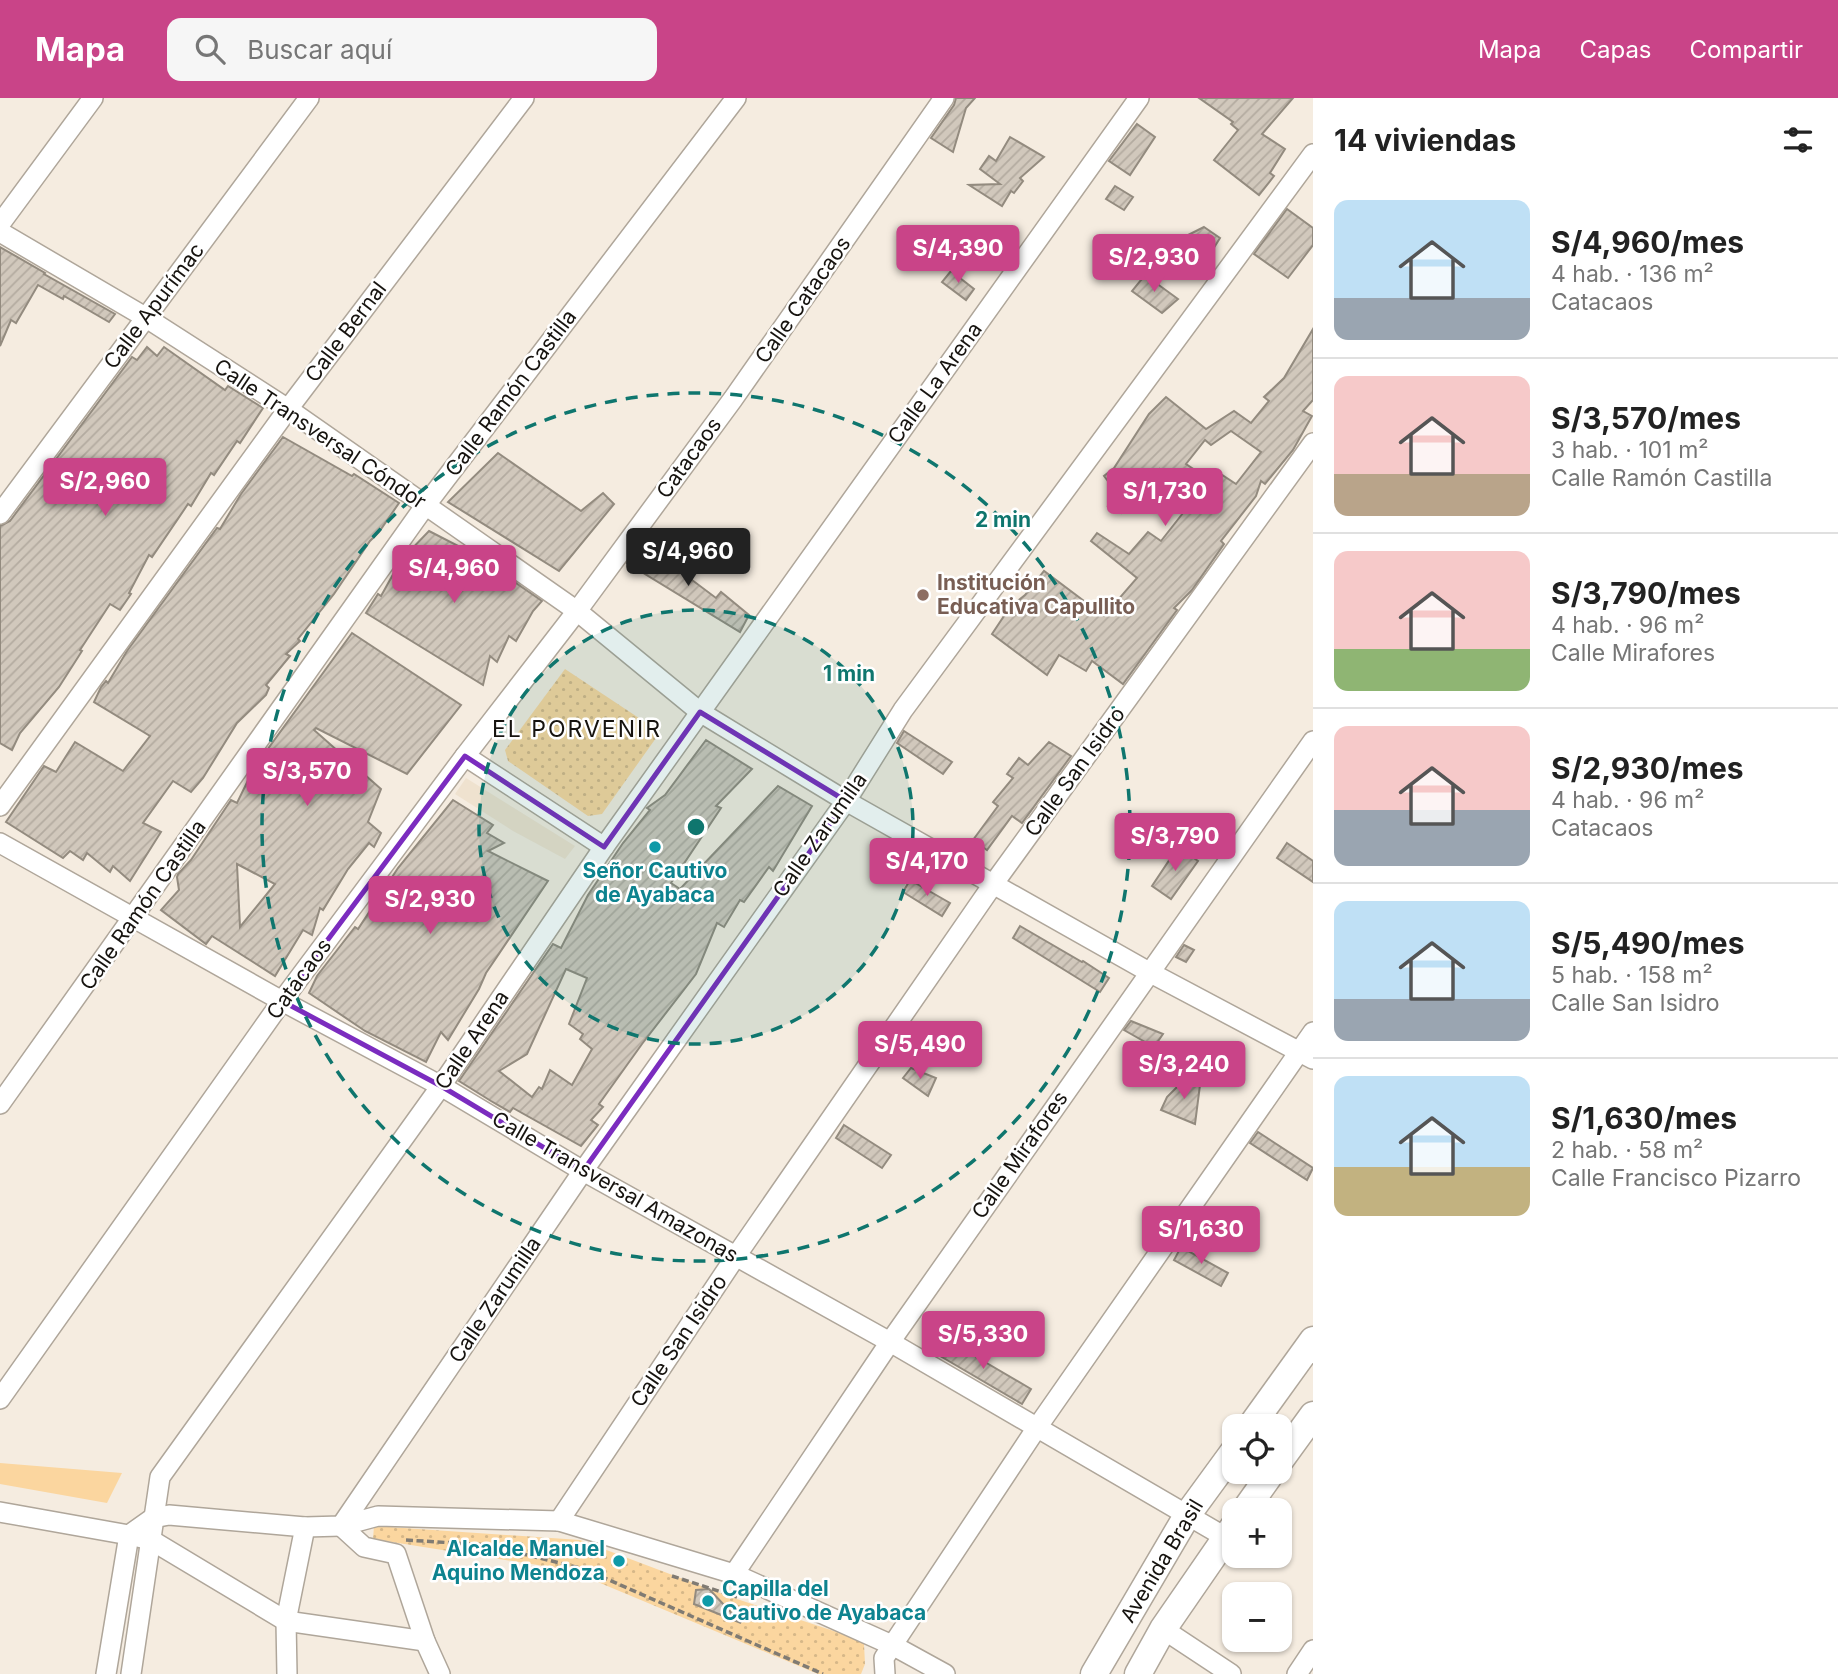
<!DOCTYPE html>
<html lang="es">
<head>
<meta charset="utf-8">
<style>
  body { margin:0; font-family:Inter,sans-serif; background:#f6f6f6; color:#222; height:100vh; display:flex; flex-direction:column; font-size:26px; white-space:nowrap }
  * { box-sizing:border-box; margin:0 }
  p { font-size:23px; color:#767676 }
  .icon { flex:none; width:38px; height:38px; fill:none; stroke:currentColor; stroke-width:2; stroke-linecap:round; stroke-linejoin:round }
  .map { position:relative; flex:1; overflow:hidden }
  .sheet { display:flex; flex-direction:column; background:#fff; width:525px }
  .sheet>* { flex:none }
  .tools { position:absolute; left:1222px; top:1316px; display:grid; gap:14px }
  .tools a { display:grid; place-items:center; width:70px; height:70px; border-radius:14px; background:#fff; box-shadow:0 2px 5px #0004; font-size:35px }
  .price { position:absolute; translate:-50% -60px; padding:0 16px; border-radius:7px; background:#c94488; color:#fff; font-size:23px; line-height:46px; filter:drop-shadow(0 2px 4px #0008) }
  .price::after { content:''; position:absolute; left:50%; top:42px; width:21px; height:16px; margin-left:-10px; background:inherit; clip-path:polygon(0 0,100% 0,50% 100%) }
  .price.on { background:#222; color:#fff }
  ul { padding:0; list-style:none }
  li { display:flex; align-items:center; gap:21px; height:175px; padding:0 21px }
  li+li { border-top:2px solid #e0e0e0 }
  li span { display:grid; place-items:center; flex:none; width:196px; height:140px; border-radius:14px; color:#555 }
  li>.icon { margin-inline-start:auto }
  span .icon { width:84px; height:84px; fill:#fffc; stroke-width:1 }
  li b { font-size:30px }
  h2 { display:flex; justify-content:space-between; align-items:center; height:84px; padding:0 21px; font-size:30px }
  header { display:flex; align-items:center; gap:42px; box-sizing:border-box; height:98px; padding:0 35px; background:#c94488; color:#fff }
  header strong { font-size:33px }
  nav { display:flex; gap:38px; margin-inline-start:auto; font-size:24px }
  .search { width:490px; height:63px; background:#f6f6f6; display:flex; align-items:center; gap:18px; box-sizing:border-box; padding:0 24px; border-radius:14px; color:#767676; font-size:26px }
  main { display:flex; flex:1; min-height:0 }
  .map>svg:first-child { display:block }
</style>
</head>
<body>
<header>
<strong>Mapa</strong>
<div class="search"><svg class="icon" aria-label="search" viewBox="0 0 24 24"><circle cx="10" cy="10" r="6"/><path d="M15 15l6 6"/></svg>Buscar aquí</div>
<nav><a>Mapa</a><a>Capas</a><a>Compartir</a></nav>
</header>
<main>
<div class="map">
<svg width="1313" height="1576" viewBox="0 0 1313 1576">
  <defs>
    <pattern id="park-dots" width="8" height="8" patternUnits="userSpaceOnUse" patternTransform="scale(1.75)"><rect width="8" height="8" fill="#fbd69f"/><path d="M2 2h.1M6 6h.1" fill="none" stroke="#d6b788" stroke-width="1.8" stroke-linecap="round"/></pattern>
    <pattern id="building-hatch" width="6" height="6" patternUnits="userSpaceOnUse" patternTransform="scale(1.75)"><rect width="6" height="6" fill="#d1c8bc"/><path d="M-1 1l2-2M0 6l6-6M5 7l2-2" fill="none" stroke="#b3aba0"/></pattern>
  </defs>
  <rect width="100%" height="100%" fill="#f5ece0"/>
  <!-- built -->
  <path fill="#efe2cf" d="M466,680l109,68 -10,13 -52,-28 -58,-37z"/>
  <!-- grass -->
  <path fill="#fbd69f" d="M0,1365l122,10 -15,30 -107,-19z"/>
  <!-- park -->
  <g fill="url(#park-dots)">
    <path d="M565,571l89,59 2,10 -54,76 -14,2 -80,-55 -3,-11z"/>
    <path d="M374,1428l206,14 148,56 130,43 6,5 1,20 -4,10h-43l-249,-104 -196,-31z"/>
  </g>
  <!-- building -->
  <g fill="url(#building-hatch)" stroke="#938b7f" stroke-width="2" fill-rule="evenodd">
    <path d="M956,0h19l-9,10 -13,44 -22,-14 23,-33z"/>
    <path d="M1199,0h94l-31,36 23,15 -15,24 4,3 -15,19 -45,-35 24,-30 -7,-6 2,-2z"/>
    <path d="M1137,26l18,13 -25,38 -21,-14z"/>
    <path d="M1010,39l34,20 -24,21 3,3 -9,12 -3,-2 -9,15 -33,-21 31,-1 -20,-15 9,-13 7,5z"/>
    <path d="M1115,88l18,11 -9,13 -18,-11z"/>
    <path d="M1287,111l26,19v17l-25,33 -34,-24z"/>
    <path d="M1204,129l16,11 -22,35 -31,-20 7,-11z"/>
    <path d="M0,149l45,26 -1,1 71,40 -6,8 -45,-26 -1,3 -25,-14 -22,38 -5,-3 -11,26z"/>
    <path d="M951,173l23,18 -8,11 -24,-18z"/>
    <path d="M1145,177l33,24 -16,14 -30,-22z"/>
    <path d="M1313,231v71l-10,11 9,5 -19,34 -28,34 -4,-3 -5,15 -35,45 3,3 -32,46 -18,18 3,2 -54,74 -31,-23 -6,10 -27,-16 -12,20 -55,-41 18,-27 15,-12 19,-24 60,45 33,-38 -46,-37 6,-8 32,21 19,-22 13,9 22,-28 15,-26 -38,-18 -4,27 -8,-1 -3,4 -8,-6 -16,20 -13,-7 9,-13 -13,-17 10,-8 35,-54 17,-17 40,32 28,-18 17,12 18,-22 -5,-4 20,-19zM1231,333l30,21 -25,32 -17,-11 -6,9 -27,-18 19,-24 6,5z"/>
    <path d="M147,249l10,9 7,-9 61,43 3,-4 35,22 -23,35 -3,-2 -23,34 -3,-2 -20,33 -3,-2 -36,53 -3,-2 -20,38 2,1 -11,16 -10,-6 -30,46 2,1 -23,36 -39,46 -8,17 -12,-7v-217l10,-5 122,-164 5,3z"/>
    <path d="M283,339l69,39 2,-2 45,29 -20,29 -9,9 -36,53 -36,45 2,2 -14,13 4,2 -24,29 3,3 -3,7 -29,28 -34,55 -12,14 -18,-11 -30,42 18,9 -31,49 -17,-15 -3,6 -23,-19 -4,7 -13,-9 -7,7 -57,-36 38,-56 12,6 19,-30 48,29 27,-35 -56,-34 7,-15 5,-6 2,2 19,-32 90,-123 3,1 21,-35z"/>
    <path d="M498,355l83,58 22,-18 11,11 -55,67 -111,-69z"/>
    <path d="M429,433l45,23 68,47 -9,10 -17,30 -7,-5 -12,26 -7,-6 -7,29 -117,-72 12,-19 3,2 20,-36z"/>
    <path d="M644,446l72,54 5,-6 28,23 -9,17 -113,-69z"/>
    <path d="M352,535l109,72 -54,69 -91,-46 -2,2 67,59 -13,33 13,11 -7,14 -5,-4 -21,26 -25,41 -3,-2 -8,27 -9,-5 -28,46 -63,-40 -6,8 -45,-34 18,-20 -2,-13 1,-3 13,-14 40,-60 6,3 17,-35zM237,766l38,20 -35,43z"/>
    <path d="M904,633l48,31 -9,12 -46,-31z"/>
    <path d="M706,642l46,29 -36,37 5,2 -50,75 9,6 98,-103 34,20 -39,65 -4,-4 -25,35 -4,-2 -16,27 -7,-4 -21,51 -54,70 -43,60 4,3 -12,13 7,5 -17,21 -68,-38 -3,4 -19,-11 -32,-20 94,-137 8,4 27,-53 35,-52 27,-33 -3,-2 18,-13zM566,871l21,9 -18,46 14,10 -3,5 12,10 -20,36 -22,-15 -8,19 -3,-2 -7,10 -33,-26 28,-17z"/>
    <path d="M1049,644l22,14 -49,67 -10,-7 -25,34 -14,-10 25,-34 -5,-4 20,-24 -6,-4 12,-16 9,7z"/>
    <path d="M453,702l40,25 -6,8 17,10 -16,8 60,30 -62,92 -7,16 -31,51 -7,-8 -15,30 -61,-31 -56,-38 8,-17 38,-49 3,2 40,-61z"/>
    <path d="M1287,745l26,18v21l-36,-24z"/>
    <path d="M1178,749l20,14 -27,38 -19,-13z"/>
    <path d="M910,782l40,23 -8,13 -39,-24z"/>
    <path d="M1020,828l62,36 1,-1 26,17 -9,14 -87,-54z"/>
    <path d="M1184,847l10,5 -8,12 -10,-5z"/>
    <path d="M1131,923l32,13 -9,13 -30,-17z"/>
    <path d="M911,970l25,10 -8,18 -25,-18z"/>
    <path d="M1186,980l14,7 -5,39 -34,-14 6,-13z"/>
    <path d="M844,1027l47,30 -9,13 -46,-30z"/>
    <path d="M1258,1034l55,36 -6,12 -57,-37z"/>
    <path d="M1181,1149l47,26 -7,13 -47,-26z"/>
    <path d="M944,1240l87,51 -9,15 -87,-51z"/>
    <path d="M709,1491l32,34 -47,-19 2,-14z"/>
  </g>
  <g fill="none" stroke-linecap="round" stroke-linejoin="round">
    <defs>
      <g id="street">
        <path d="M0,126l93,-126"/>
        <path d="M0,134l145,85 143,92 289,202 123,101 146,89 303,171 164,87"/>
        <path d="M0,416l309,-416"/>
        <path d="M465,658l139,91"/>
        <path d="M0,708l288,-397 236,-311"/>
        <path d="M0,745l282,158 159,85 142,85 307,171 335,195"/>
        <path d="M0,1006l425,-598 311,-408"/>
        <path d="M0,1301l282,-398 183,-245 112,-145 156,-212 211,-301"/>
        <path d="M0,1414l129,23 24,-17 16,-3 136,12 36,-1 37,-10 181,5 175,53 160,72 51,28"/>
        <path d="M559,1423l177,-265 258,-373 319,-440"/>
        <path d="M734,1476l156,-232 423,-601"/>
        <path d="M1163,1531l68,45"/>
        <path d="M106,1576l23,-139 22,5 135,81 139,20"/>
        <path d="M131,1576l29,-197 281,-391 163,-239 535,-749"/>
        <path d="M287,1576l-1,-53 19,-94"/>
        <path d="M440,1576l-15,-33 -29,-87 -32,-7 -23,-21 242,-355 263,-370 57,-91 410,-556"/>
        <path d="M885,1576l-1,-16 152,-229 277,-397"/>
        <path d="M1297,1576l16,-24"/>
      </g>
      <g id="secondary">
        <path d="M1251,1328l62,-86"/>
        <path d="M1279,1364l34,-47"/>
        <path d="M1245,1412l27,-38"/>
        <path d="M1094,1576l94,-160 46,-63"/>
        <path d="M1138,1576l25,-45 71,-103"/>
      </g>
    </defs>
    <!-- street casing -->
    <use href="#street" stroke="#afa69a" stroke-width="22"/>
    <!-- secondary casing -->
    <use href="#secondary" stroke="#afa69a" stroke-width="29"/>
    <!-- path -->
    <g stroke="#807b73" stroke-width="3.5" stroke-dasharray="7 3.5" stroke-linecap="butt">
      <path d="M406,1442l81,5 97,24 239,105"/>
      <path d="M672,1478l65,21"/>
    </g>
    <!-- street -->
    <use href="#street" stroke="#fff" stroke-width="19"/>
    <!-- secondary -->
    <use href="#secondary" stroke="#fff" stroke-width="26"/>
  </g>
  <!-- marked area -->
  <path fill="none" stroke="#7b2cbf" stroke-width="5" stroke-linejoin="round" d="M700,614l146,89 -263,370 -142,-85 -159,-85 183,-245 139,91z"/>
  <!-- distance rings -->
  <circle cx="696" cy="729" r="217" fill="#0f766e" fill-opacity=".12"/>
  <g fill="none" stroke="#0f766e" stroke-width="3.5" stroke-dasharray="12 9">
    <circle cx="696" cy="729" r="217"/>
    <circle cx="696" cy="729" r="434"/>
  </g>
  <!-- markers -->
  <circle fill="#8d6e63" stroke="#fff" stroke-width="2.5" cx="923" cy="497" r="7"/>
  <g fill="#0f9aa8" stroke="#fff" stroke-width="2.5">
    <circle cx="655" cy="749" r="7"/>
    <circle cx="619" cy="1463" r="7"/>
    <circle cx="708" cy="1503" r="7"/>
  </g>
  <g text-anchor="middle" stroke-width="5" stroke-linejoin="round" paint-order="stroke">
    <!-- street labels -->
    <g font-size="21" fill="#16130f" stroke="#fff">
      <text transform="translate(803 202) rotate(-55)" y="7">Calle Catacaos</text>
      <text transform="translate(154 208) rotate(-53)" y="7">Calle Apurímac</text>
      <text transform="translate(346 234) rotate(-53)" y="7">Calle Bernal</text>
      <text transform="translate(935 285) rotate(-54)" y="7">Calle La Arena</text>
      <text transform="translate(511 295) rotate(-53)" y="7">Calle Ramón Castilla</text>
      <text transform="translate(320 336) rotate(34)" y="7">Calle Transversal Cóndor</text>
      <text transform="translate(689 360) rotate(-54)" y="7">Catacaos</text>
      <text transform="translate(1075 674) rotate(-54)" y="7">Calle San Isidro</text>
      <text transform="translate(820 737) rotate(-55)" y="7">Calle Zarumilla</text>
      <text transform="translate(143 807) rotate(-55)" y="7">Calle Ramón Castilla</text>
      <text transform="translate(299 881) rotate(-54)" y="7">Catacaos</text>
      <text transform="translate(472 942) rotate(-56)" y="7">Calle Arena</text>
      <text transform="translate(1020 1057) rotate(-55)" y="7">Calle Mirafores</text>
      <text transform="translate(615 1089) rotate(30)" y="7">Calle Transversal Amazonas</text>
      <text transform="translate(495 1202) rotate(-56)" y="7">Calle Zarumilla</text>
      <text transform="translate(679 1243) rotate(-56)" y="7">Calle San Isidro</text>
      <text transform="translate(1162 1463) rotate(-59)" y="7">Avenida Brasil</text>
    </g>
    <!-- education labels -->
    <g font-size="21" font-weight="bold" fill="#785e54" stroke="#fff" text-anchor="start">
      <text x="937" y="492">Institución<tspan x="937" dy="24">Educativa Capullito</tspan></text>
    </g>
    <!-- culture labels -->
    <g font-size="21" font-weight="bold" fill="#0d838f" stroke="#fff">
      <text x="655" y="780">Señor Cautivo<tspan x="655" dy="24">de Ayabaca</tspan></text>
      <text x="605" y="1458" text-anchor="end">Alcalde Manuel<tspan x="605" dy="24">Aquino Mendoza</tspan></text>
      <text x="722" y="1498" text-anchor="start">Capilla del<tspan x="722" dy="24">Cautivo de Ayabaca</tspan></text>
    </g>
    <!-- neighbourhood labels -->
    <g font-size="23" letter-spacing="2" fill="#16130f" stroke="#fff">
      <text x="577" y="639">EL PORVENIR</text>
    </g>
  </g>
  <circle cx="696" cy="729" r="10" fill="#0f766e" stroke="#fff" stroke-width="3.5"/>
  <g font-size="21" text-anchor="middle" font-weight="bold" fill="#0f766e" stroke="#fff" stroke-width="5" stroke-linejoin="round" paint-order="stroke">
    <text x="1003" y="429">2 min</text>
    <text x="849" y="583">1 min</text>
  </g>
</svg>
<div class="tools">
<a><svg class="icon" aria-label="locate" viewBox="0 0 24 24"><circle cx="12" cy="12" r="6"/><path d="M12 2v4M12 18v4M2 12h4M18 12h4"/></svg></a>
<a>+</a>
<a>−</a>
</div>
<b class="price" style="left:958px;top:187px">S/4,390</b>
<b class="price" style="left:1154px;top:196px">S/2,930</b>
<b class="price" style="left:105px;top:420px">S/2,960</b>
<b class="price" style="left:1165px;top:430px">S/1,730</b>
<b class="price on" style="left:688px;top:490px">S/4,960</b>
<b class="price" style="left:454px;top:507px">S/4,960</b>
<b class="price" style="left:307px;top:710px">S/3,570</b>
<b class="price" style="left:1175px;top:775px">S/3,790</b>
<b class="price" style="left:927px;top:800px">S/4,170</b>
<b class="price" style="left:430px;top:838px">S/2,930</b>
<b class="price" style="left:920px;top:983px">S/5,490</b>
<b class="price" style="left:1184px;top:1003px">S/3,240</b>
<b class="price" style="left:1201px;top:1168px">S/1,630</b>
<b class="price" style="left:983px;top:1273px">S/5,330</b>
</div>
<section class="sheet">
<h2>14 viviendas<svg class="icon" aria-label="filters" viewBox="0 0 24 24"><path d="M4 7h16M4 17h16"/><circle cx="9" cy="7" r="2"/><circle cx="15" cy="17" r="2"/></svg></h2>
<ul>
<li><span style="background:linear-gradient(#bfe0f5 70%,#9aa5b1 0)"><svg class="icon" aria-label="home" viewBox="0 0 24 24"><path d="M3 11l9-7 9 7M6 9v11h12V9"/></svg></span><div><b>S/4,960/mes</b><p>4 hab. · 136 m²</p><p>Catacaos</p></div></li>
<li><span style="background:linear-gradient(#f6c9c9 70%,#b9a48a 0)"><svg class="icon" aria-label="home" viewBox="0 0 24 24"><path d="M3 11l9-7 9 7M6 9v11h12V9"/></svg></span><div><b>S/3,570/mes</b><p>3 hab. · 101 m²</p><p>Calle Ramón Castilla</p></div></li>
<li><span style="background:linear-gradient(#f6c9c9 70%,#8fb573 0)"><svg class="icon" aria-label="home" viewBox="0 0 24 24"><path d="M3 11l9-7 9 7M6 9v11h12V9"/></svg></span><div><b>S/3,790/mes</b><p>4 hab. · 96 m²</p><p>Calle Mirafores</p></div></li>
<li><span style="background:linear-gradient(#f6c9c9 60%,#9aa5b1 0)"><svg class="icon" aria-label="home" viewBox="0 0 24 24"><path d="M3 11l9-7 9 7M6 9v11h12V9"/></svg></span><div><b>S/2,930/mes</b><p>4 hab. · 96 m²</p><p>Catacaos</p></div></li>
<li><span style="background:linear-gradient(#bfe0f5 70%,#9aa5b1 0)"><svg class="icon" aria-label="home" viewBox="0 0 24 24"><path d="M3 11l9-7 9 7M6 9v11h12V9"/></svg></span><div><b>S/5,490/mes</b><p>5 hab. · 158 m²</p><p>Calle San Isidro</p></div></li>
<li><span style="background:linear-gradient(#bfe0f5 65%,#c2b280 0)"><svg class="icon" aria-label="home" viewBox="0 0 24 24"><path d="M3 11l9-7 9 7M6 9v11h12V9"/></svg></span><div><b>S/1,630/mes</b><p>2 hab. · 58 m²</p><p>Calle Francisco Pizarro</p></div></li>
</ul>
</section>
</main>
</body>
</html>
